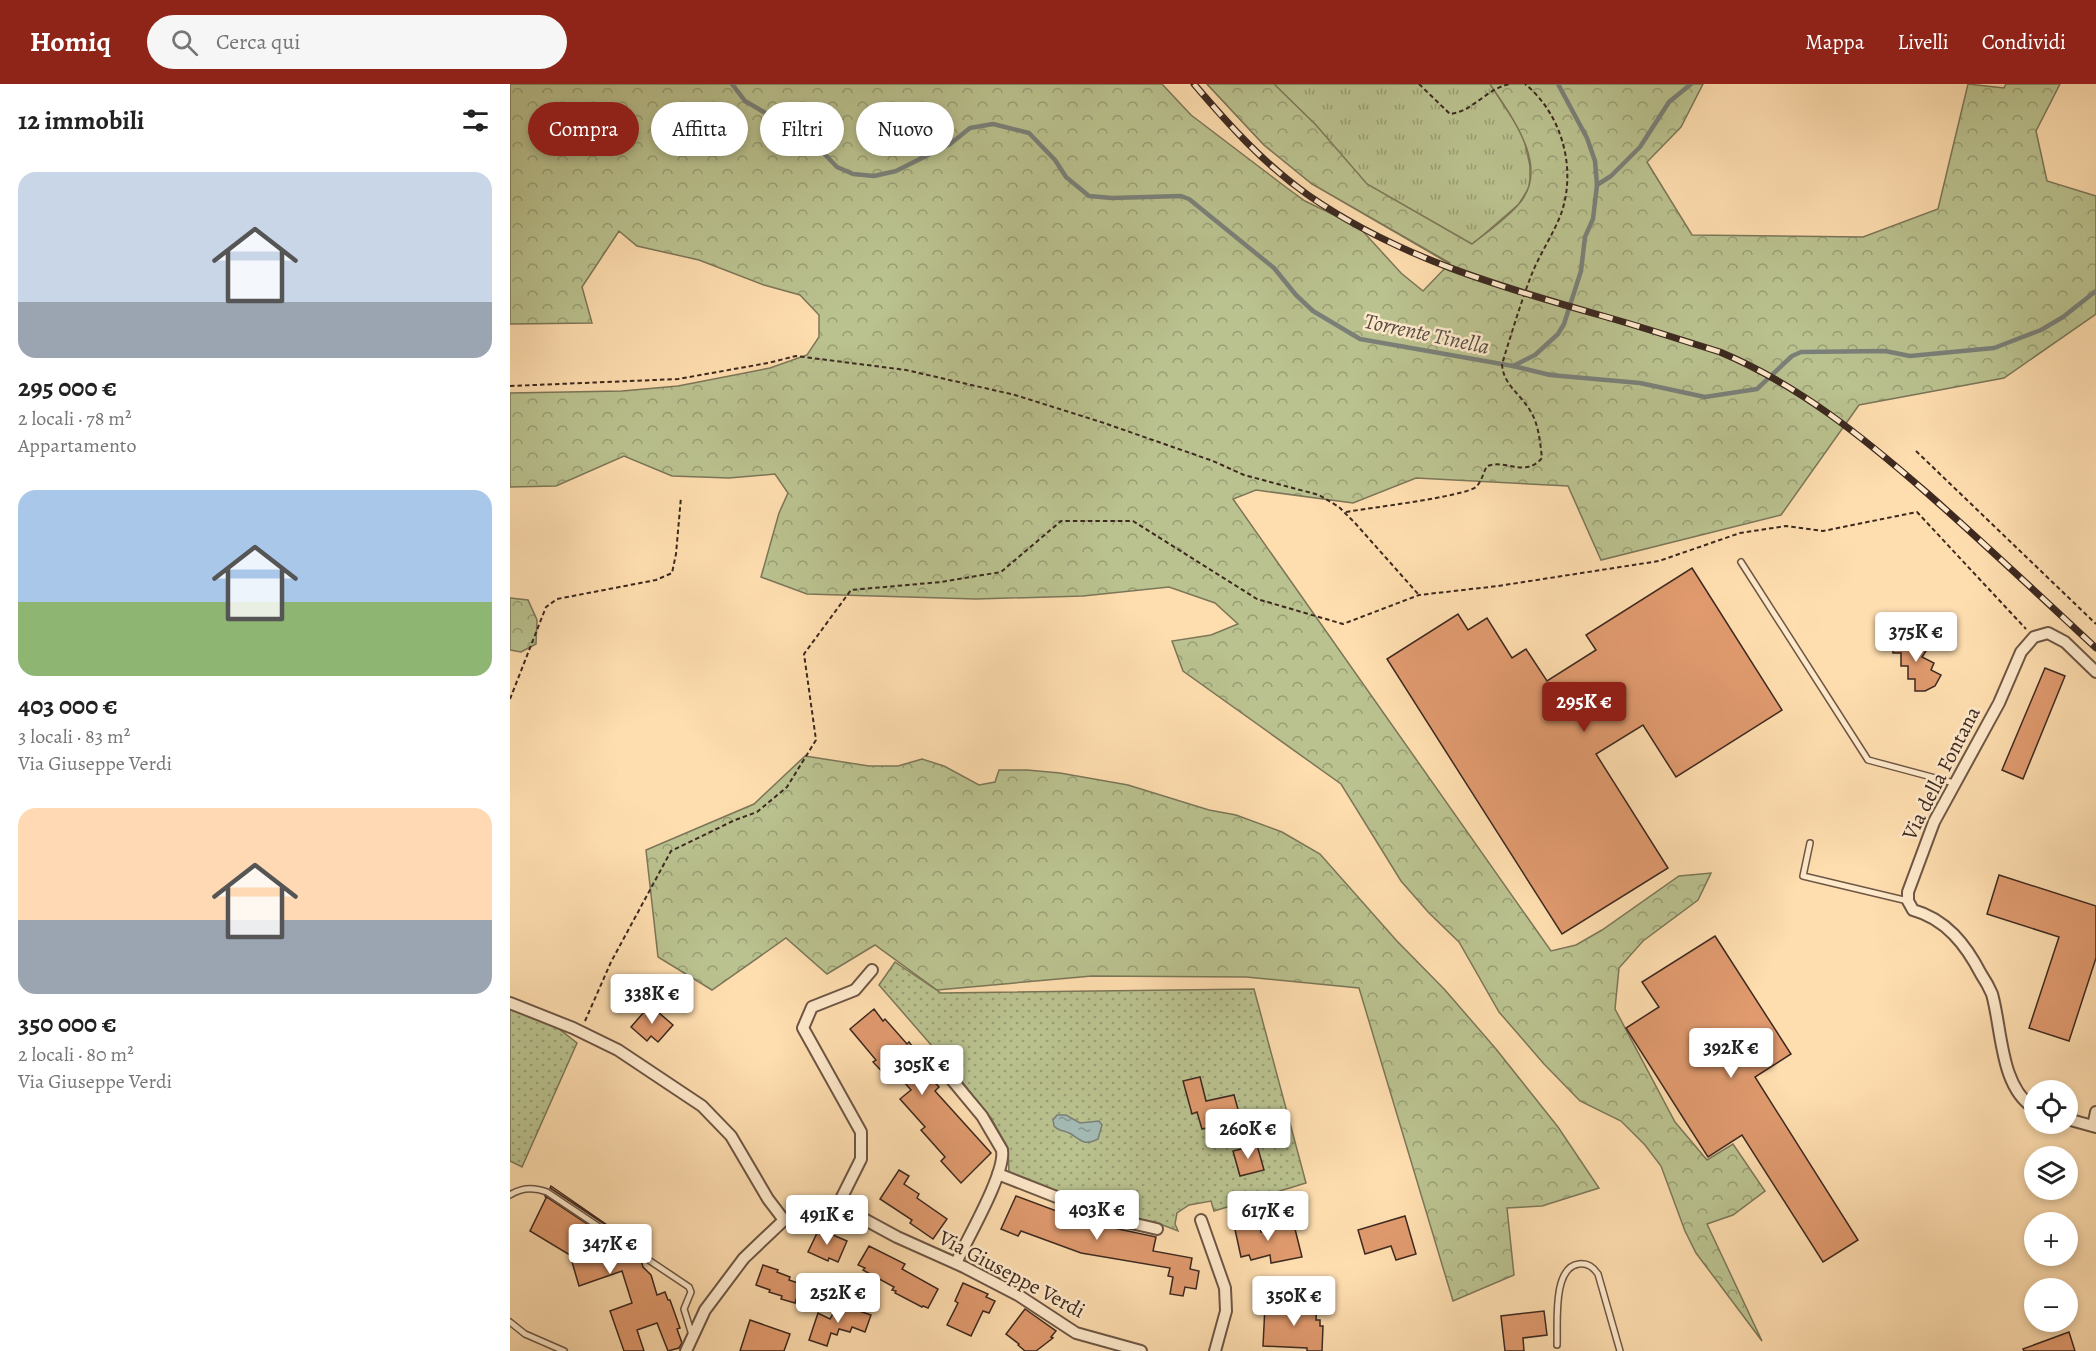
<!DOCTYPE html>
<html lang="it">
<head>
<meta charset="utf-8">
<style>
  body { margin:0; font-family:Alegreya,serif; background:#f6f6f6; color:#222; height:100vh; display:flex; flex-direction:column; font-size:22px; white-space:nowrap }
  * { box-sizing:border-box; margin:0 }
  p { font-size:20px; color:#767676 }
  .icon { flex:none; width:33px; height:33px; fill:none; stroke:currentColor; stroke-width:2; stroke-linecap:round; stroke-linejoin:round }
  .map { position:relative; flex:1; overflow:hidden }
  .side { display:flex; flex-direction:column; background:#fff; width:510px }
  .side>* { flex:none }
  .guide { position:absolute; left:18px; top:18px; width:570px; height:54px; display:flex; gap:12px }
  .tools { position:absolute; left:1514px; top:996px; display:grid; gap:12px }
  .tools a { display:grid; place-items:center; width:54px; height:54px; border-radius:50%; background:#fff; box-shadow:0 3px 9px #0003; font-size:30px }
  .price { position:absolute; translate:-50% -51px; padding:0 14px; border-radius:6px; background:#fff; color:#222; font-size:20px; line-height:39px; filter:drop-shadow(0 2px 3px #0008) }
  .price::after { content:''; position:absolute; left:50%; top:36px; width:18px; height:14px; margin-left:-9px; background:inherit; clip-path:polygon(0 0,100% 0,50% 100%) }
  .price.active { background:#8f2418; color:#fff }
  ul { padding:0; list-style:none }
  li { display:grid; align-content:center; gap:12px; height:318px; padding:0 18px }
  li span { display:grid; place-items:center; height:186px; border-radius:18px; color:#555 }
  li>.icon { margin-inline-start:auto }
  span .icon { width:108px; height:108px; fill:#fffc; stroke-width:1 }
  li b { font-size:26px }
  h2 { display:flex; justify-content:space-between; align-items:center; height:72px; padding:0 18px; font-size:26px }
  .chip { padding:0 21px; border-radius:27px; background:#fff; box-shadow:0 3px 9px #0003; font-size:21px; line-height:54px }
  .chip.active { background:#8f2418; color:#fff }
  header { display:flex; align-items:center; gap:36px; box-sizing:border-box; height:84px; padding:0 30px; background:#8f2418; color:#fff }
  header strong { font-size:28px }
  nav { display:flex; gap:33px; margin-inline-start:auto; font-size:21px }
  .search { width:420px; height:54px; background:#f6f6f6; display:flex; align-items:center; gap:15px; box-sizing:border-box; padding:0 21px; border-radius:33px; color:#767676; font-size:22px }
  main { display:flex; flex:1; min-height:0 }
  .map>svg:first-child { display:block }
</style>
</head>
<body>
<header>
<strong>Homiq</strong>
<div class="search"><svg class="icon" aria-label="search" viewBox="0 0 24 24"><circle cx="10" cy="10" r="6"/><path d="M15 15l6 6"/></svg>Cerca qui</div>
<nav><a>Mappa</a><a>Livelli</a><a>Condividi</a></nav>
</header>
<main>
<section class="side">
<h2>12 immobili<svg class="icon" aria-label="filters" viewBox="0 0 24 24"><path d="M4 7h16M4 17h16"/><circle cx="9" cy="7" r="2"/><circle cx="15" cy="17" r="2"/></svg></h2>
<ul>
<li><span style="background:linear-gradient(#c9d6e8 70%,#9aa5b1 0)"><svg class="icon" aria-label="home" viewBox="0 0 24 24"><path d="M3 11l9-7 9 7M6 9v11h12V9"/></svg></span><div><b>295 000 €</b><p>2 locali · 78 m²</p><p>Appartamento</p></div></li>
<li><span style="background:linear-gradient(#a9c7e8 60%,#8fb573 0)"><svg class="icon" aria-label="home" viewBox="0 0 24 24"><path d="M3 11l9-7 9 7M6 9v11h12V9"/></svg></span><div><b>403 000 €</b><p>3 locali · 83 m²</p><p>Via Giuseppe Verdi</p></div></li>
<li><span style="background:linear-gradient(#ffd9b3 60%,#9aa5b1 0)"><svg class="icon" aria-label="home" viewBox="0 0 24 24"><path d="M3 11l9-7 9 7M6 9v11h12V9"/></svg></span><div><b>350 000 €</b><p>2 locali · 80 m²</p><p>Via Giuseppe Verdi</p></div></li>
</ul>
</section>
<div class="map">
<svg width="1586" height="1267" viewBox="0 0 1586 1267">
  <defs>
    <pattern id="grass-tufts" width="24" height="20" patternUnits="userSpaceOnUse" patternTransform="scale(1.5)"><rect width="24" height="20" fill="#bac28f"/><path d="M3 7l-1-3M5 7V3M7 7l1-3M15 17l-1-3M17 17v-4M19 17l1-3" fill="none" stroke="#989e74"/></pattern>
    <pattern id="forest-crowns" width="20" height="18" patternUnits="userSpaceOnUse" patternTransform="scale(1.5)"><rect width="20" height="18" fill="#bac28f"/><path d="M2 6a3 3 0 1 1 6 0M12 15a3 3 0 1 1 6 0" fill="none" stroke="#989e74"/></pattern>
    <pattern id="park-dots" width="8" height="8" patternUnits="userSpaceOnUse" patternTransform="scale(1.5)"><rect width="8" height="8" fill="#bac28f"/><path d="M2 2h.1M6 6h.1" fill="none" stroke="#989e74" stroke-width="1.8" stroke-linecap="round"/></pattern>
    <pattern id="water-ripples" width="26" height="14" patternUnits="userSpaceOnUse" patternTransform="scale(1.5)"><rect width="26" height="14" fill="#a3bab4"/><path d="M2 4q2-2 4 0t4 0M15 11q2-2 4 0t4 0" fill="none" stroke="#869792"/></pattern>
  </defs>
  <rect width="100%" height="100%" fill="#feddaf"/>
  <filter id="stains"><feTurbulence type="fractalNoise" baseFrequency=".00333" numOctaves="4"/><feColorMatrix values="0 0 0 0 .2 0 0 0 0 .09 0 0 0 0 .02 0 0 0 .5 -.17"/></filter>
  <radialGradient id="worn" r=".72"><stop offset=".6" stop-color="#630" stop-opacity="0"/><stop offset="1" stop-color="#630" stop-opacity=".3"/></radialGradient>
  <!-- grass -->
  <path fill="url(#grass-tufts)" stroke="#7c7658" stroke-width="1.5" d="M697,0h283l33,50 7,32v20l-11,18 -69,60 -138,-80 -48,-39z"/>
  <!-- forest -->
  <g fill="url(#forest-crowns)" stroke="#7c7658" stroke-width="1.5">
    <path d="M0,0h652l29,31 96,73 18,13 54,26 42,46 22,18 27,-28 -138,-79 -48,-39 -57,-61h67l42,41 51,59 105,60c15,-12 33,-24 46,-39 34,-37 -7,-89 -28,-121h213l-22,43 -34,35 45,73 171,2 75,-28 30,-125 36,4 2,-4h54l-24,47 11,50 49,15v118l-92,64 -145,27 -78,110 -180,45 -33,-74 -152,-8 -63,25 -97,-13 -23,9 318,452 25,-6 26,-15 77,-54 32,-3 -13,27 -55,41 -24,27 -4,41 60,113 32,38 26,-16 32,47 -32,24 -26,9 55,117 -66,-88 -11,-22 -24,-65 -16,-21 -24,-24 -41,-20 -36,-37 -45,-52 -40,-70 -30,-29 -28,-32 -60,-97 -158,-113 -11,-30 39,-6 27,-11 -23,-21 -46,-16 -86,9 -107,3 -169,-5 -46,-17 18,-64 9,-20 -13,-19 -46,4 -57,-2 -48,-20 -68,30 -46,1v-94l112,-2 56,-5 92,-18 37,-13 12,-18v-22l-19,-20 -36,-10 -65,-25 -62,-14 -18,-15 -37,56 10,36 -82,1z"/>
    <path d="M0,514l18,2 9,20 -1,24 -15,8 -11,-2z"/>
    <path d="M295,672l64,10h29l24,-7 22,7 35,19 16,-3 4,-12h28l33,3 68,12 81,25 27,5 46,17 38,22 76,86 49,50 51,59 62,78 41,61 -57,18 -35,2 7,67 -61,26 -94,-313 -113,-11 -154,-1 -155,14 -62,-45 -48,29 -41,-36 -74,52 -54,-33 -12,-107 108,-46z"/>
  </g>
  <!-- park -->
  <g fill="url(#park-dots)" stroke="#7c7658" stroke-width="1.5">
    <path d="M385,878l46,31 313,-4 52,194 -92,28 -3,-10 -22,4 -12,8 -2,11 3,7 -18,-7 -60,-15 -91,-36 -1,-25 -17,-30 -45,-56 -67,-77z"/>
    <path d="M0,923l40,15 27,21 -55,124 -12,-6z"/>
  </g>
  <!-- water -->
  <path fill="url(#water-ripples)" stroke="#7a8079" stroke-width="1.5" d="M547,1031h9l14,8 19,-2 3,4 -4,14c-14,7 -16,2 -27,-5 -6,-4 -12,-2 -17,-8l-1,-6z"/>
  <g fill="none" stroke-linecap="round" stroke-linejoin="round">
    <!-- stream -->
    <g stroke="#7a8079" stroke-width="4.5">
      <path d="M222,0l13,17 65,38 27,28 16,7 21,2 22,-5 54,-27 20,-16 23,-4 36,9 26,27 11,17 23,19 23,2 69,-2 8,3 85,69 22,27 17,16 47,28 153,27 37,9 90,8 65,14 52,-8 35,-33 9,-4 84,-1 25,5 84,-8 47,-18 22,-13 33,-26"/>
      <path d="M1087,101l14,-9 29,-29 29,-45 22,-18"/>
      <path d="M1003,282l22,-11 23,-21 6,-10 17,-53 4,-34 8,-18 4,-34 -2,-24 -8,-23 -29,-54"/>
    </g>
  </g>
  <!-- building -->
  <g fill="#e09a6e" stroke="#3d2920" stroke-width="1.5">
    <path d="M1182,484l90,142 -106,67 -33,-52 -47,29 72,114 -106,66 -175,-275 71,-45 10,16 19,-12 25,40 14,-9 21,32 49,-31 -10,-15z"/>
    <path d="M1397,550l11,6 -3,5 11,6 -4,6 12,6 -3,7 10,5 -6,11 -10,5h-10v-12h-7v-13h-7v-13h-8v-12z"/>
    <path d="M1535,584l20,8 -42,103 -21,-9z"/>
    <path d="M1489,791l97,31v52l-27,83 -40,-13 30,-91 -72,-23z"/>
    <path d="M1205,852l76,118 -36,23 103,163 -35,22 -81,-127 -34,22 -82,-129 33,-21 -17,-25z"/>
    <path d="M140,921l23,20 -15,17 -7,-6 -4,5 -16,-14z"/>
    <path d="M364,925l9,12 2,-2 22,25 2,-2 9,12 -5,4 26,29 -4,4 56,62 -30,30 -20,-22 4,-4 -24,-27 4,-3 -25,-28 11,-9 -14,-16 -7,6 -17,-18 3,-2 -26,-31z"/>
    <path d="M690,993l6,24 28,-6 7,25 -39,9 -5,-17 -5,2 -9,-33z"/>
    <path d="M747,1061l7,25 -24,6 -7,-25z"/>
    <path d="M389,1086l10,6 -5,8 15,10 -2,4 30,21 -14,20 -23,-16 2,-3 -32,-21z"/>
    <path d="M41,1102l91,63 -92,-61z"/>
    <path d="M35,1112l96,64 2,7 8,8 6,20 8,-3 3,8h2l10,28 -3,1 5,14 -3,5 -11,3 -11,-28 -20,7 7,21h-20l-14,-40 22,-8 -10,-32 -43,15 -9,-31 -40,-24 16,-33z"/>
    <path d="M506,1112l70,26 70,15 -3,14 39,7 -2,11 9,2 -3,18 -11,-2 -2,9 -13,-2 3,-17 -5,-1 2,-8 -89,-15 -60,-22 -3,5 -17,-7z"/>
    <path d="M895,1132l11,38 -20,6 -5,-14 -26,8 -7,-24z"/>
    <path d="M749,1136l2,12 33,-7 8,32 -31,6 -1,-8 -19,5 -2,-5 -8,2 -7,-32z"/>
    <path d="M309,1145l28,12 -9,21 -9,-4 -1,3 -20,-9z"/>
    <path d="M359,1162l36,18 -3,5 36,20 -10,19 -5,-2 -1,1 -27,-14 1,-2 -4,-1 2,-3 -31,-17 2,-2 -7,-3z"/>
    <path d="M253,1181l15,5 -1,2 13,5 -1,3 12,4 -6,19 -14,-4 1,-3 -13,-4 1,-2 -14,-5z"/>
    <path d="M453,1199l25,11 -2,3 9,4 -6,12 -6,-2 -12,25 -24,-11 11,-22 -3,-2z"/>
    <path d="M788,1215l19,1 -1,20h4v6h3l-1,25h-15v-3l-44,-2 2,-40 32,2z"/>
    <path d="M328,1220l33,11 -6,17 -13,-5 -2,5 -11,-3 -2,6 -6,-2 -4,13 -18,-6 9,-27 12,6z"/>
    <path d="M515,1225l31,22 -5,6 2,1 -17,13h-11l-7,-6 1,-1 -13,-10z"/>
    <path d="M1034,1227l3,24 -24,3 1,13h-19l-4,-35z"/>
    <path d="M240,1236l40,14 -6,17h-44z"/>
    <path d="M1559,1248l6,19h-51l-1,-2z"/>
  </g>
  <g fill="none" stroke-linecap="round" stroke-linejoin="round">
    <defs>
      <g id="lane">
        <path d="M1231,478l127,198 86,23"/>
        <path d="M1300,759l-7,33 105,25"/>
        <path d="M0,1111c12,-8 24,-8 37,-3l142,95 2,5 -7,17 8,26"/>
        <path d="M0,1238l15,12 39,17"/>
        <path d="M1047,1261c1,-21 -5,-78 22,-81 9,-1 14,3 19,10l22,77"/>
      </g>
      <g id="street">
        <path d="M0,919l63,25 45,22 84,56 29,30 37,63 16,21"/>
        <path d="M423,973l49,59 20,34c4,23 -35,89 -46,113"/>
        <path d="M1524,1024c-34,-21 -32,-79 -42,-114 -3,-7 -7,-14 -11,-20 -15,-29 -35,-55 -68,-64l-5,-9v-9l26,-70 65,-119 22,-51 13,-15 14,-4 17,9 31,30"/>
        <path d="M1557,1035l29,8"/>
        <path d="M1583,1042l3,-14"/>
        <path d="M488,1090l112,44 47,11"/>
        <path d="M328,1121l23,-46v-27l-58,-104 9,-21 43,-17 17,-20"/>
        <path d="M691,1136l24,68 1,23 -11,40"/>
        <path d="M176,1267l19,-41 39,-52 40,-38 54,-15 59,32 67,30 54,28 58,38 65,18"/>
      </g>
    </defs>
    <!-- lane casing -->
    <use href="#lane" stroke="#6d5644" stroke-width="8"/>
    <!-- street casing -->
    <use href="#street" stroke="#6d5644" stroke-width="14"/>
    <!-- path -->
    <g stroke="#3d2920" stroke-width="2" stroke-dasharray="4.5 3" stroke-linecap="butt">
      <path d="M909,0l31,30c24,-3 37,-26 60,-30"/>
      <path d="M0,302l168,-7 90,-16 28,-7 110,14 109,25 89,28 109,38 31,14 75,20 20,12 16,16 64,72"/>
      <path d="M1406,367l180,173"/>
      <path d="M836,428c22,-4 116,-15 130,-25 6,-6 7,-14 11,-21 20,-7 38,12 55,-8 -2,-16 -3,-32 -11,-46 -10,-18 -28,-27 -29,-48 9,-29 18,-59 29,-88 8,-21 22,-41 30,-62 16,-45 1,-100 -36,-130"/>
      <path d="M0,615l36,-92 11,-8 99,-19 16,-7 4,-19 5,-57"/>
      <path d="M75,937l26,-59 60,-111 64,-31 22,-8 30,-25 29,-47 -12,-86 47,-64 90,-8 60,-10 60,-51h72l124,78 86,25 76,-29 79,-9 161,-25 81,-28 46,-7 37,5 94,-19 109,117"/>
    </g>
    <!-- lane -->
    <use href="#lane" stroke="#fee9cb" stroke-width="5"/>
    <!-- street -->
    <use href="#street" stroke="#fee9cb" stroke-width="10"/>
    <defs>
      <path id="rail" d="M684,0c35,41 70,80 114,111 89,62 192,92 295,121 39,11 78,24 117,36 79,33 144,86 207,141 58,51 113,103 169,155"/>
    </defs>
    <!-- rail casing -->
    <use href="#rail" stroke="#3d2920" stroke-width="7"/>
    <!-- rail -->
    <use href="#rail" stroke="#fee9cb" stroke-width="4.5" stroke-dasharray="14" stroke-linecap="butt"/>
  </g>
  <g text-anchor="middle" stroke-width="5" stroke-linejoin="round" paint-order="stroke">
    <!-- street labels -->
    <g font-size="21" fill="#3d2920" stroke="#fee9cb">
      <text transform="translate(1431 689) rotate(-63)" y="7">Via della Fontana</text>
      <text transform="translate(502 1190) rotate(28)" y="7">Via Giuseppe Verdi</text>
    </g>
    <!-- water labels -->
    <g font-size="22" font-style="italic" fill="#564d45" stroke="#fee9cb">
      <text transform="translate(917 249) rotate(12)" y="8">Torrente Tinella</text>
    </g>
  </g>
  <rect width="100%" height="100%" filter="url(#stains)"/>
  <rect width="100%" height="100%" fill="url(#worn)"/>
</svg>
<div class="tools">
<a><svg class="icon" aria-label="locate" viewBox="0 0 24 24"><circle cx="12" cy="12" r="6"/><path d="M12 2v4M12 18v4M2 12h4M18 12h4"/></svg></a>
<a><svg class="icon" aria-label="layers" viewBox="0 0 24 24"><path d="M12 4l9 5-9 5-9-5zM3 14l9 5 9-5"/></svg></a>
<a>+</a>
<a>−</a>
</div>
<b class="price" style="left:1406px;top:579px">375K €</b>
<b class="price active" style="left:1074px;top:649px">295K €</b>
<b class="price" style="left:142px;top:941px">338K €</b>
<b class="price" style="left:1221px;top:995px">392K €</b>
<b class="price" style="left:412px;top:1012px">305K €</b>
<b class="price" style="left:738px;top:1076px">260K €</b>
<b class="price" style="left:587px;top:1157px">403K €</b>
<b class="price" style="left:758px;top:1158px">617K €</b>
<b class="price" style="left:317px;top:1162px">491K €</b>
<b class="price" style="left:100px;top:1191px">347K €</b>
<b class="price" style="left:328px;top:1240px">252K €</b>
<b class="price" style="left:784px;top:1243px">350K €</b>
<div class="guide">
<a class="chip active">Compra</a>
<a class="chip">Affitta</a>
<a class="chip">Filtri</a>
<a class="chip">Nuovo</a>
</div>
</div>
</main>
</body>
</html>
